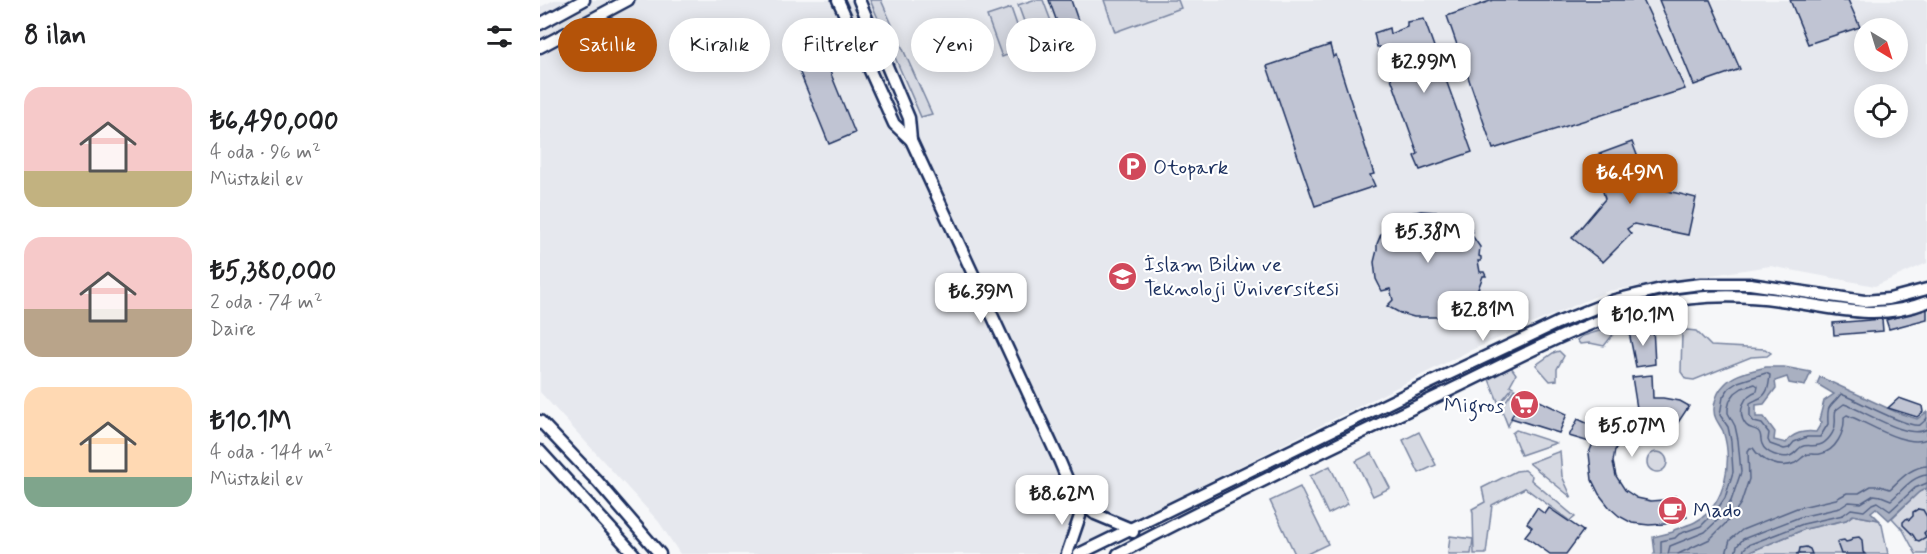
<!DOCTYPE html>
<html lang="tr">
<head>
<meta charset="utf-8">
<style>
  body { margin:0; font-family:Mynerve,sans-serif; background:#f2f2f2; color:#202124; height:100vh; display:flex; flex-direction:column; font-size:22px; white-space:nowrap }
  * { box-sizing:border-box; margin:0 }
  p { font-size:20px; color:#757577 }
  .icon { flex:none; width:33px; height:33px; fill:none; stroke:currentColor; stroke-width:2; stroke-linecap:round; stroke-linejoin:round }
  .map { position:relative; flex:1; overflow:hidden }
  .details { display:flex; flex-direction:column; background:#fff; width:540px }
  .details>* { flex:none }
  .guide { position:absolute; left:18px; top:18px; width:570px; height:54px; display:flex; gap:12px }
  .needle { width:39px; rotate:142deg }
  .tools { position:absolute; left:1314px; top:18px; display:grid; gap:12px }
  .tools a { display:grid; place-items:center; width:54px; height:54px; border-radius:50%; background:#fff; box-shadow:0 3px 15px #0003; font-size:30px }
  .price { position:absolute; translate:-50% -51px; padding:0 14px; border-radius:12px; background:#fff; color:#222; font-size:20px; line-height:39px; filter:drop-shadow(0 2px 3px #0008) }
  .price::after { content:''; position:absolute; left:50%; top:36px; width:18px; height:14px; margin-left:-9px; background:inherit; clip-path:polygon(0 0,100% 0,50% 100%) }
  .price.selected { background:#b45309; color:#fff }
  ul { padding:0; list-style:none }
  li { display:flex; align-items:center; gap:18px; height:150px; padding:0 24px }
  li span { display:grid; place-items:center; flex:none; width:168px; height:120px; border-radius:18px; color:#555 }
  li>.icon { margin-inline-start:auto }
  span .icon { width:72px; height:72px; fill:#fffc; stroke-width:1 }
  li b { font-size:26px }
  h2 { display:flex; justify-content:space-between; align-items:center; height:72px; padding:0 24px; font-size:26px }
  .pill { padding:0 21px; border-radius:27px; background:#fff; box-shadow:0 3px 15px #0003; font-size:21px; line-height:54px }
  .pill.selected { background:#b45309; color:#fff }
  main { display:flex; flex:1; min-height:0 }
  .map>svg:first-child { display:block }
</style>
</head>
<body>
<main>
<section class="details">
<h2>8 ilan<svg class="icon" aria-label="filters" viewBox="0 0 24 24"><path d="M4 7h16M4 17h16"/><circle cx="9" cy="7" r="2"/><circle cx="15" cy="17" r="2"/></svg></h2>
<ul>
<li><span style="background:linear-gradient(#f6c9c9 70%,#c2b280 0)"><svg class="icon" aria-label="home" viewBox="0 0 24 24"><path d="M3 11l9-7 9 7M6 9v11h12V9"/></svg></span><div><b>₺6,490,000</b><p>4 oda · 96 m²</p><p>Müstakil ev</p></div></li>
<li><span style="background:linear-gradient(#f6c9c9 60%,#b9a48a 0)"><svg class="icon" aria-label="home" viewBox="0 0 24 24"><path d="M3 11l9-7 9 7M6 9v11h12V9"/></svg></span><div><b>₺5,380,000</b><p>2 oda · 74 m²</p><p>Daire</p></div></li>
<li><span style="background:linear-gradient(#ffd9b3 75%,#7fa58c 0)"><svg class="icon" aria-label="home" viewBox="0 0 24 24"><path d="M3 11l9-7 9 7M6 9v11h12V9"/></svg></span><div><b>₺10.1M</b><p>4 oda · 144 m²</p><p>Müstakil ev</p></div></li>
</ul>
</section>
<div class="map">
<svg width="1387" height="554" viewBox="0 0 1387 554">
  <rect width="100%" height="100%" fill="#f6f7f9"/>
  <filter id="ink" filterUnits="userSpaceOnUse"><feTurbulence type="fractalNoise" baseFrequency=".0167" numOctaves="2"/><feDisplacementMap in="SourceGraphic" scale="12" xChannelSelector="R" yChannelSelector="G"/><feConvolveMatrix kernelMatrix="1 2 1 2 8 2 1 2 1" color-interpolation-filters="sRGB"/></filter>
  <g filter="url(#ink)">
    <!-- built -->
    <path fill="#e6e8ee" fill-rule="evenodd" d="M14,0h1373v263l-52,23 -105,-20 -162,25 -139,60 -404,203h-385l-21,-32 -119,-130v-385zM1324,28h34v34h-34zM1324,94h34v34h-34z"/>
    <!-- green -->
    <g fill="#d6d9e2" stroke="#7884a0" stroke-width="1.5">
      <path d="M330,0h11l51,114 -11,3z"/>
      <path d="M493,0h10l14,37 -24,9 -15,-41z"/>
      <path d="M564,0h74l3,8 -66,24z"/>
      <path d="M471,8l14,40 -23,9 -15,-41z"/>
      <path d="M1106,315l25,3v8l-6,3 -7,-5 -8,3 -2,-2 -28,6 -4,-5z"/>
      <path d="M1072,327l3,5 -11,14 -14,-3 -10,1 -3,-4 6,-4z"/>
      <path d="M1147,330l9,1 15,15 54,3 6,4 -4,3 -16,1 -57,23 -8,-1 -5,-7 1,-40z"/>
      <path d="M1019,351l5,5 -7,13v11l-7,1 -14,-16 17,-12z"/>
      <path d="M971,367l5,7 -6,11 3,2 -14,17 -11,-27z"/>
      <path d="M974,389l9,4 -15,33 -7,-18z"/>
      <path d="M976,430l40,13 -35,12 -9,-22z"/>
      <path d="M879,432l17,33 -17,8 -16,-33z"/>
      <path d="M1020,451l2,25 10,22 -43,-35z"/>
      <circle cx="1117" cy="462" r="10"/>
      <path d="M832,453l18,35 -17,8 -17,-35z"/>
      <path d="M790,466l18,38 -20,10 -18,-38z"/>
      <path d="M985,470l7,6 -1,4 44,37 -5,4 -45,-33 -33,17 -6,49h-12l-1,-41 -1,-4 13,-7 -3,-14 34,-17z"/>
      <path d="M760,487l28,57 -21,10h-12l-25,-53z"/>
      <path d="M1387,488v66h-11l-13,-24 -11,-12 27,-26z"/>
      <path d="M1313,515l26,5 3,5 6,29h-143l60,-25 41,-9z"/>
      <path d="M910,536l23,3 -2,15h-23z"/>
    </g>
    <!-- water -->
    <path fill="#a9b0c1" stroke="#707c99" stroke-width="1.5" d="M1226,367h18l27,5 -6,14 -16,-3 -2,-6 -12,4 1,7 -12,16 -8,1v12h8l11,15 -1,8 12,3c6,-10 19,-13 30,-11l6,-10 -3,-2 5,-19 10,-7 -17,-10 3,-7 76,35 21,7 10,-7v76l-8,4 -30,28 -13,-12 -5,4 8,8 -26,-5 -7,5 -41,9 -60,25h-91l1,-1 -2,-16 20,-5 1,-2c7,-3 15,-5 21,-8 31,-16 38,-61 28,-91 -2,-4 -5,-8 -7,-12 -5,-10 0,-26 8,-34 10,-12 28,-14 42,-18z"/>
    <g fill="none" stroke-linecap="round" stroke-linejoin="round">
      <!-- shore -->
      <g stroke="#546386" stroke-width="1.5">
        <path d="M1121,554v-13l14,-3 4,-4 22,-8 15,-15 9,-13 8,-26 -2,-31 -3,-14 -8,-12 3,-18 6,-9 9,-6 28,-9 4,2c-1,8 -1,18 -10,23 -4,2 -7,3 -10,5v14l4,5 8,2 7,9 -1,7 2,4 14,5 5,-1 5,-6 13,-5h13l8,-13c-1,-21 1,-15 13,-30 14,5 68,35 79,31 1,-1 6,-5 7,-7"/>
        <path d="M1128,554l2,-8 35,-14 16,-15 10,-16 10,-29 -3,-32 -3,-14 -7,-13v-5l2,-8 5,-7 7,-5 13,-4 3,2 -1,5c-13,4 -21,21 -11,34 3,4 8,3 12,6 4,3 2,9 4,13 3,9 19,15 28,12 5,-2 7,-6 11,-9 6,-3 11,0 18,-2 8,-2 16,-13 16,-21 1,-6 -1,-9 1,-14l8,-6c20,6 64,37 83,25"/>
        <path d="M1138,554l32,-15 20,-20 11,-16 8,-24 -1,-28 2,-3h3c8,13 27,22 42,15 4,-2 7,-6 11,-8 4,-2 10,0 14,-1 16,-3 25,-22 24,-37l3,-2c22,8 57,33 80,24"/>
        <path d="M1186,554l4,-14 12,-10 55,-22 39,-9 11,-6h12l12,-7h9l10,3c11,-10 21,-22 37,-23"/>
        <path d="M1195,554l2,-8 6,-7 57,-22 40,-9 9,-6 12,1 13,-8 7,1 10,4c11,-9 21,-24 36,-25"/>
        <path d="M1203,554l1,-5 4,-4 55,-21 40,-9 8,-6 13,2 8,-7 5,-2 13,9 25,-23 12,-5"/>
      </g>
    </g>
    <!-- building -->
    <g fill="#c0c4d3" stroke="#1b2f5e" stroke-width="1.5">
      <path d="M509,0h22l13,38 -19,6z"/>
      <path d="M953,0h150l42,89 -192,60 -46,-133z"/>
      <path d="M1119,0h51l30,69 -46,16z"/>
      <path d="M1250,0h58l12,27 -52,17z"/>
      <path d="M884,19l48,133 -52,18 -6,-14 4,-2 -38,-107h-3l-3,-14 15,-5 1,6 17,-7v-5z"/>
      <path d="M790,45l3,12 3,-2 38,119 -4,1 5,11 -60,20 -48,-140z"/>
      <path d="M280,47l35,86 -26,11 -35,-86z"/>
      <path d="M1092,142l17,44 47,12 -8,37 -54,-11 -7,5 4,5 -28,28 -31,-24 33,-39 -11,-43z"/>
      <path d="M881,211l16,1 15,6h3l13,12 3,-1 2,3 -2,2 9,13 -1,9 2,1v4h-3l2,11h4l2,4h-3l-5,13 -9,11 -15,12 -14,5h-26l-14,-4 -13,-7 6,-6 -3,-11 -8,2 -6,-12 -2,-17 3,-12v-6l5,-12 12,-12 11,-6z"/>
      <path d="M1387,309v10l-38,10 -3,-9z"/>
      <path d="M1342,319l1,12 -49,4 -1,-12z"/>
      <path d="M1113,327l2,37 -19,3 -7,-35z"/>
      <path d="M1112,375l1,23h10l17,3 9,5 -14,21 -23,-4 -20,8 -17,19 -2,12 3,14 9,14 12,8 14,3 12,-1 12,-4 12,21 -22,7 -16,1 -17,-2 -13,-7 -9,-8 -11,-14 -7,-14 -3,-27 4,-10 -24,-7 9,-17 40,19 21,-17 -7,-44z"/>
      <path d="M983,393l44,21 -8,19 -48,-15z"/>
      <path d="M1359,398l23,8 1,6 -6,5 -29,-9z"/>
      <path d="M997,508l8,6 4,-6 34,23 -17,23h-16l-25,-18 7,-9 -5,-4z"/>
      <path d="M1378,509l5,1 4,7v13l-3,3 2,4 -7,4 -3,-1 -3,-5 -10,-10v-3l4,-4 2,2 4,-4v-4z"/>
      <path d="M1319,537l3,3 1,12 2,2h-24l-4,-11 2,-2 5,-1 2,2 4,-1 2,-3z"/>
      <path d="M1266,547l4,2 2,5h-16l3,-1 1,-5z"/>
    </g>
    <g fill="none" stroke-linecap="round" stroke-linejoin="round">
      <defs>
        <g id="minor">
          <path d="M298,0l56,124 17,16"/>
          <path d="M319,0l50,118 2,22 149,322 15,36 5,18 -13,38"/>
          <path d="M0,24l44,-24"/>
          <path d="M0,47l88,-47"/>
          <path d="M0,421l58,61 62,72"/>
          <path d="M0,451l94,103"/>
          <path d="M535,498l20,16 36,15 2,3"/>
          <path d="M539,554l338,-165 140,-66 58,-23 46,-11 40,-5h49l114,17 25,-2 38,-10"/>
          <path d="M578,554c106,-56 216,-108 324,-160 69,-32 138,-73 212,-90 42,-9 84,-10 126,-4 51,7 97,22 147,2"/>
        </g>
      </defs>
      <!-- minor casing -->
      <use href="#minor" stroke="#1b2f5e" stroke-width="15"/>
      <!-- minor -->
      <use href="#minor" stroke="#fff" stroke-width="10"/>
    </g>
  </g>
  <!-- icons -->
  <defs>
    <symbol id="parking-disc" viewBox="-11 -11 22 22"><circle r="9.5" fill="#d1495b" stroke="#fff"/><path d="M-3.5-5.5H1a3.5 3.5 0 0 1 0 7H-1V5.5H-3.5ZM-1-3.4V-.6H.8a1.4 1.4 0 0 0 0-2.8Z" fill="#fff"/></symbol>
    <symbol id="university-disc" viewBox="-11 -11 22 22"><circle r="9.5" fill="#d1495b" stroke="#fff"/><path d="M0-5L7-2L0 1L-7-2ZM-4 1L0 2.5L4 1V4Q0 6-4 4Z" fill="#fff"/></symbol>
    <symbol id="supermarket-disc" viewBox="-11 -11 22 22"><circle r="9.5" fill="#d1495b" stroke="#fff"/><path d="M-6-5.5h2.5l.6 2H6L4.5 2H-2.5L-4.4-4H-6ZM-1.5 3.2a1.3 1.3 0 1 0 .1 0ZM3 3.2a1.3 1.3 0 1 0 .1 0Z" fill="#fff"/></symbol>
    <symbol id="cafe-disc" viewBox="-11 -11 22 22"><circle r="9.5" fill="#d1495b" stroke="#fff"/><path d="M-5.5-4.5H6V0H3Q3 3.5 0 3.5H-2.5Q-5.5 3.5-5.5 0ZM3-3.2v2h1.7v-2ZM-6 4.5H4V6H-6Z" fill="#fff"/></symbol>
  </defs>
  <g fill-rule="evenodd">
    <use href="#parking-disc" x="576" y="150" width="33" height="33"/>
    <use href="#university-disc" x="566" y="260" width="33" height="33"/>
    <use href="#supermarket-disc" x="968" y="388" width="33" height="33"/>
    <use href="#cafe-disc" x="1116" y="494" width="33" height="33"/>
  </g>
  <g text-anchor="middle" stroke-width="4.5" stroke-linejoin="round" paint-order="stroke">
    <!-- poi labels -->
    <g font-size="21" fill="#1b2f5e" stroke="#fff" text-anchor="start">
      <text x="613" y="174">Otopark</text>
      <text x="604" y="271">İslam Bilim ve<tspan x="604" dy="24">Teknoloji Üniversitesi</tspan></text>
      <text x="964" y="412" text-anchor="end">Migros</text>
      <text x="1153" y="517">Mado</text>
    </g>
  </g>
</svg>
<div class="tools">
<a><svg class="needle" viewBox="-14 -14 28 28"><path d="M0-13l5 13h-10z" fill="#e53935"/><path d="M0 13l5-13h-10z" fill="#757577"/></svg></a>
<a><svg class="icon" aria-label="locate" viewBox="0 0 24 24"><circle cx="12" cy="12" r="6"/><path d="M12 2v4M12 18v4M2 12h4M18 12h4"/></svg></a>
</div>
<b class="price" style="left:884px;top:94px">₺2.99M</b>
<b class="price selected" style="left:1090px;top:205px">₺6.49M</b>
<b class="price" style="left:888px;top:264px">₺5.38M</b>
<b class="price" style="left:441px;top:324px">₺6.39M</b>
<b class="price" style="left:943px;top:342px">₺2.81M</b>
<b class="price" style="left:1103px;top:347px">₺10.1M</b>
<b class="price" style="left:1092px;top:458px">₺5.07M</b>
<b class="price" style="left:522px;top:526px">₺8.62M</b>
<div class="guide">
<a class="pill selected">Satılık</a>
<a class="pill">Kiralık</a>
<a class="pill">Filtreler</a>
<a class="pill">Yeni</a>
<a class="pill">Daire</a>
</div>
</div>
</main>
</body>
</html>
